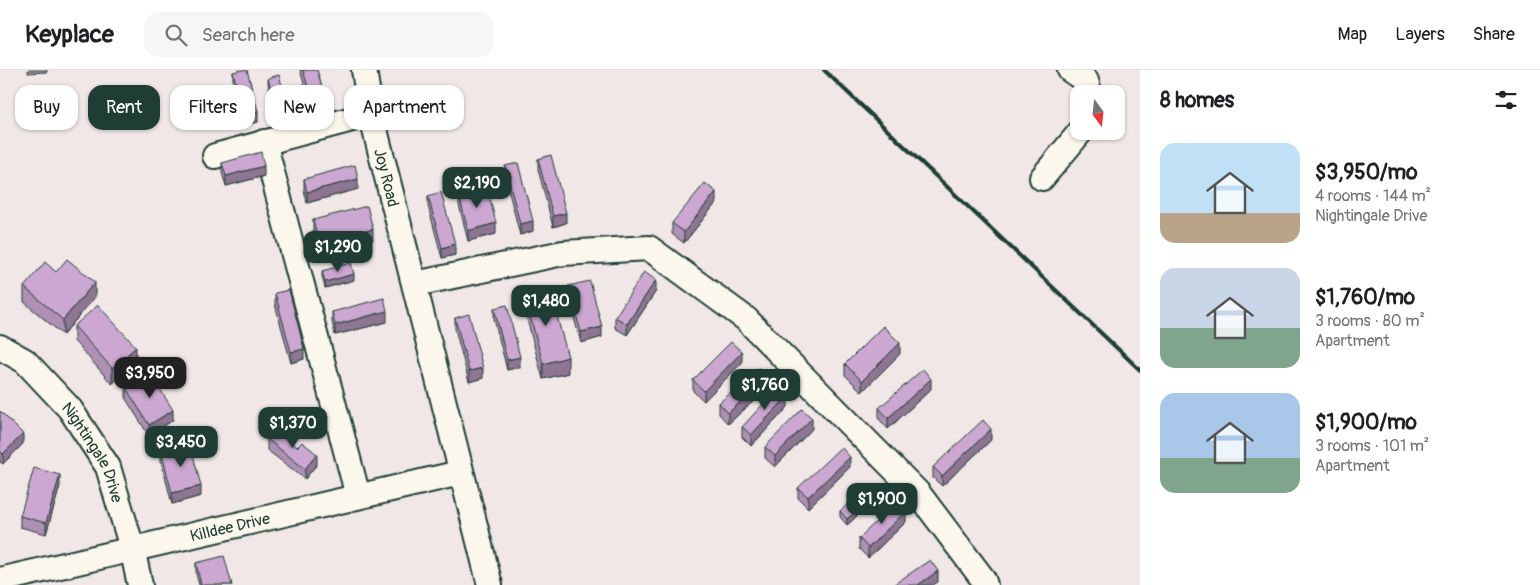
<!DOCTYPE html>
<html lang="en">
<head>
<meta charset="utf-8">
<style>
  body { margin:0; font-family:Pangolin,sans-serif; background:#f6f6f6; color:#202124; height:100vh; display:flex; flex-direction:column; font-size:19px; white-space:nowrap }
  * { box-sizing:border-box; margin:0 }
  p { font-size:16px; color:#757577 }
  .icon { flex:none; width:28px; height:28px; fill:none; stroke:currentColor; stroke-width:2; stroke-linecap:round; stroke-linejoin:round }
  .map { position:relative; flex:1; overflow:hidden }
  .details { display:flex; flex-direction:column; background:#fff; width:400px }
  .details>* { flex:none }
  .top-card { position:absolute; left:15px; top:15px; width:475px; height:45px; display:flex; gap:10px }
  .needle { width:32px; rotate:165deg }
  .tools { position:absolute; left:1070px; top:15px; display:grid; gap:10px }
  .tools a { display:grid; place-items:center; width:55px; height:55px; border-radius:10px; background:#fff; box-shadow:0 1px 4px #0004; font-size:25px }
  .price { position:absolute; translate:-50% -42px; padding:0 11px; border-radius:10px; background:#1f3d34; color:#fff; font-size:16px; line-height:32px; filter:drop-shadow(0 1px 2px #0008) }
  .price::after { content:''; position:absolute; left:50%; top:30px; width:15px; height:11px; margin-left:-8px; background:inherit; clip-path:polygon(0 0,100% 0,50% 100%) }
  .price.selected { background:#222; color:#fff }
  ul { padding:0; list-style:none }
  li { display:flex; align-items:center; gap:15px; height:125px; padding:0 20px }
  li span { display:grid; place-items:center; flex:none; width:140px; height:100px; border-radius:15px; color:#555 }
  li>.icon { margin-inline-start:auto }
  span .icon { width:60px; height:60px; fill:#fffc; stroke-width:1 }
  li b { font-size:21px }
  h2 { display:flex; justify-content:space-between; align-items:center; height:60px; padding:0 20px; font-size:21px }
  .chip { padding:0 18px; border-radius:15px; background:#fff; box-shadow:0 1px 4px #0004; font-size:18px; line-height:45px }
  .chip.selected { background:#1f3d34; color:#fff }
  header { display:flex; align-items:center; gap:30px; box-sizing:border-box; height:70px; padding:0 25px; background:#fff; border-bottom:1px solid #e0e0e0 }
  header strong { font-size:24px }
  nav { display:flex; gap:28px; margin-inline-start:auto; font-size:18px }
  .search { width:350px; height:45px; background:#f6f6f6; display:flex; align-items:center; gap:12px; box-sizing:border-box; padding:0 18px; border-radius:15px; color:#757577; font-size:19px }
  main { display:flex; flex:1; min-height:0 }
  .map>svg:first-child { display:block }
</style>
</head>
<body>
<header>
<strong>Keyplace</strong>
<div class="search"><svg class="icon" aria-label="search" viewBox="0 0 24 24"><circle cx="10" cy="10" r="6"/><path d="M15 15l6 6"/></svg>Search here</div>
<nav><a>Map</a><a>Layers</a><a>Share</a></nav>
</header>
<main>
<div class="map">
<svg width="1140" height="515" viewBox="0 0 1140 515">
  <rect width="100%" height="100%" fill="#f1e7e7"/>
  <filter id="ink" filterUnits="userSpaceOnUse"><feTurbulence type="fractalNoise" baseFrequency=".02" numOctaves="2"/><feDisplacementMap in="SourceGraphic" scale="10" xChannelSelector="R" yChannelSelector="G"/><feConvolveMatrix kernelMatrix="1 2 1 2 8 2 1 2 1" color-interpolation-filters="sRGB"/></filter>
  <g filter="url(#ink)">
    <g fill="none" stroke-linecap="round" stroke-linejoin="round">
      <defs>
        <g id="minor">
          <path id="s1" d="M364,0l7,44 119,471"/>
          <path d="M1070,0l16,11 4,13"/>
          <path d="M264,72l94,354"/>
          <path d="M215,86l156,-42"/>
          <path d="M1042,108l39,-47"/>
          <path d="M415,214l148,-31 86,-5 97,71 172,174 65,86 2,6"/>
          <path id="s2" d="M0,277l25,14 45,48 38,58 24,81 8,37"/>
          <path id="s3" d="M0,510l460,-107"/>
        </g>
      </defs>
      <!-- minor casing -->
      <use href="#minor" stroke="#1f3d34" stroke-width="28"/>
      <!-- minor -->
      <use href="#minor" stroke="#fbf7ec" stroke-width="24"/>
      <!-- rail -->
      <path stroke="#1f3d34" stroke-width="4" d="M824,0l316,300"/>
    </g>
    <!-- wall -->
    <g fill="#af90b4" stroke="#1f3d34">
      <path d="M28,0h19v2l-19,1z"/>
      <path d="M300,0h17l8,38 -13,3z"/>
      <path d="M233,2l25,50 -14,3 -11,-42z"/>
      <path d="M268,8l20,35 -12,3 -8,-33z"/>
      <path d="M204,20l23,36 -15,4 -8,-30z"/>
      <path d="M538,89l28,64 -13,4 -15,-58z"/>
      <path d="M222,93l42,13 -38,10 -4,-13z"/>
      <path d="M505,96l28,65 -13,4 -15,-58z"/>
      <path d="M304,109l54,10 -51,14 -3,-13z"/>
      <path d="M459,125l37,39 -28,7 -9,-36z"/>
      <path d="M428,126l27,59 -13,3 -14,-52z"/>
      <path d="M716,133l-32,40 -12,-9v-11z"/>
      <path d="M313,150l60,20 -54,15 -6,-24z"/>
      <path d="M322,201l32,9 -29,8 -3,-12z"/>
      <path d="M56,202l39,25 -32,38 -39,-33v-15z"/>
      <path d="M568,216l34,51 -21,6 -13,-46z"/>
      <path d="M656,221l-29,44 -12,-7v-11z"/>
      <path d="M275,223l29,66 -13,4 -16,-59z"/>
      <path d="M525,227l43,76 -25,6 -18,-67z"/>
      <path d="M494,238l26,59 -13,3 -13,-51z"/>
      <path d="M332,242l55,10 -52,13 -3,-13z"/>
      <path d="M455,248l28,60 -14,4 -14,-53z"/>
      <path d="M74,256l62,36 -24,22 -38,-43z"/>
      <path d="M900,284l-38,38 -17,-17v-11z"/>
      <path d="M742,293l-38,38 -11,-10v-11z"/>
      <path d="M126,318l47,32 -24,16 -23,-37z"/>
      <path d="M768,318l-40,36 -9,-10v-11z"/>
      <path d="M931,319l-43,40 -9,-10v-11z"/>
      <path d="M788,337l-37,39 -9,-9v-10z"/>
      <path d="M0,341l23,33 -20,20 -3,-2z"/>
      <path d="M812,359l-37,38 -10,-9v-11z"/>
      <path d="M267,369l50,25 -12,15 -38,-29z"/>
      <path d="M991,370l-49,46 -9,-8v-11z"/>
      <path d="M161,381l40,45 -29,8 -11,-43z"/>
      <path d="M850,397l-42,41 -10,-10v-10z"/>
      <path d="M60,416l-14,48 -26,-7v-11z"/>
      <path d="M866,438l-19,17 -7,-8v-6z"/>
      <path d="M906,452l-38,36 -9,-9v-11z"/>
      <path d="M196,493l36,22h-33l-3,-11z"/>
    </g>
    <!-- shaded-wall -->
    <g fill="#8e7592" stroke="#1f3d34">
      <path d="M325,27v11l-13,3v-10z"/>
      <path d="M288,37v6l-12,3v-6z"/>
      <path d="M258,41v11l-14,3v-10z"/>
      <path d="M227,45v11l-15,4v-11z"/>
      <path d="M264,96v10l-38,10v-10z"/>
      <path d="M358,109v10l-51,14v-11z"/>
      <path d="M716,122v11l-32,40v-11z"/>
      <path d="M566,143v10l-13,4v-11z"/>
      <path d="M533,151v10l-13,4v-11z"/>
      <path d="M496,153v11l-28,7v-10z"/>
      <path d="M373,159v11l-54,15v-11z"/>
      <path d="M455,174v11l-13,3v-10z"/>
      <path d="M354,204v6l-29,8v-6z"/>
      <path d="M656,210v11l-29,44v-11z"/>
      <path d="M95,212v15l-32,38v-15z"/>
      <path d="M387,241v11l-52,13v-10z"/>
      <path d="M602,257v10l-21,6v-11z"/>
      <path d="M900,273v11l-38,38v-11z"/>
      <path d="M136,277v15l-24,22v-16z"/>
      <path d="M304,279v10l-13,4v-11z"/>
      <path d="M742,282v11l-38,38v-10z"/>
      <path d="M520,287v10l-13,3v-10z"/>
      <path d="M568,287v16l-25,6v-15z"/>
      <path d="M483,298v10l-14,4v-11z"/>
      <path d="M768,308v10l-40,36v-11z"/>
      <path d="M931,309v10l-43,40v-11z"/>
      <path d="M788,326v11l-37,39v-11z"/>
      <path d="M173,340v10l-24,16v-11z"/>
      <path d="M812,348v11l-37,38v-11z"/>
      <path d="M991,359v11l-49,46v-10z"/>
      <path d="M23,364v10l-20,20v-10z"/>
      <path d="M317,384v10l-12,15v-10z"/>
      <path d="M850,387v10l-42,41v-11z"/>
      <path d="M60,405v11l-14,48v-11z"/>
      <path d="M201,416v10l-29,8v-11z"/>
      <path d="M866,433v5l-19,17v-6z"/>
      <path d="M906,441v11l-38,36v-10z"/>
      <path d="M938,501v11l-5,3h-15z"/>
    </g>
    <!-- building -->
    <g fill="#cba7d1" stroke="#1f3d34">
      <path d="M242,0h5l11,41 -14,4 -11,-43z"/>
      <path d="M303,0h14l8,27 -13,4z"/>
      <path d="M279,5l9,32 -12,3 -8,-32z"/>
      <path d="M219,16l8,29 -15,4 -8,-29z"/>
      <path d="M261,82l3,14 -38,10 -4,-13z"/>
      <path d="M551,85l15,58 -13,3 -15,-57z"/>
      <path d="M518,93l15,58 -13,3 -15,-58z"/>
      <path d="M355,95l3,14 -51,13 -3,-13z"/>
      <path d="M705,113l11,9 -32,40 -12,-9z"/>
      <path d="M487,117l9,36 -28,8 -9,-36z"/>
      <path d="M441,122l14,52 -13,4 -14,-52z"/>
      <path d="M367,136l6,23 -54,15 -6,-24z"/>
      <path d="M67,189l28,23 -32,38 -39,-33 21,-25 11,10z"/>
      <path d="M351,193l3,11 -29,8 -3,-11z"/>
      <path d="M644,202l12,8 -29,44 -12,-7z"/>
      <path d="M590,211l12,46 -21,5 -13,-46z"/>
      <path d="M289,220l15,59 -13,3 -16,-59z"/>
      <path d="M550,220l18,67 -25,7 -18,-67z"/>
      <path d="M384,228l3,13 -52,14 -3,-13z"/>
      <path d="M98,235l38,42 -24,21 -38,-42z"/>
      <path d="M507,235l13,52 -13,3 -13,-52z"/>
      <path d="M469,244l14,54 -14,3 -14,-53z"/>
      <path d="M883,256l17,17 -38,38 -17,-17z"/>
      <path d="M731,272l11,10 -38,39 -11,-11z"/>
      <path d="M759,298l9,10 -40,35 -9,-10z"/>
      <path d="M923,299l8,10 -43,39 -9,-10z"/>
      <path d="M150,303l23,37 -24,15 -23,-37z"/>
      <path d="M778,318l10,8 -37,39 -9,-8z"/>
      <path d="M802,339l10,9 -37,38 -10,-9z"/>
      <path d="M0,341l23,23 -20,20 -3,-3z"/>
      <path d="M983,350l8,9 -49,47 -9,-9z"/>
      <path d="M275,359l22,18 5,-5 15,12 -12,15 -38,-30z"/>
      <path d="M190,373l11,43 -29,7 -11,-42z"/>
      <path d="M841,377l9,10 -42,40 -10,-9z"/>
      <path d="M34,398l26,7 -14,48 -26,-7z"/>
      <path d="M859,425l7,8 -19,16 -7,-8z"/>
      <path d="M897,432l9,9 -38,37 -9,-10z"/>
      <path d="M224,486l8,29h-31l-5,-22z"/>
      <path d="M930,490l8,11 -20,14h-25z"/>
    </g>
  </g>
  <g text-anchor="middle" stroke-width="4" stroke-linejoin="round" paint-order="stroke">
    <!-- street labels -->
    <g font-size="16" fill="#1f3d34" stroke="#fbf7ec">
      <text dy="6" stroke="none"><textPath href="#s1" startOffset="110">Joy Road</textPath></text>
      <text dy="6" stroke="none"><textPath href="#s2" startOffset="144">Nightingale Drive</textPath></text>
      <text dy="6" stroke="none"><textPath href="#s3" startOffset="236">Killdee Drive</textPath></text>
    </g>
  </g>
</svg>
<div class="tools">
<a><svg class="needle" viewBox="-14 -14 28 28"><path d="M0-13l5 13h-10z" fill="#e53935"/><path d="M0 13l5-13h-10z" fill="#757577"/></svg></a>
</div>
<b class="price" style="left:477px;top:139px">$2,190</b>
<b class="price" style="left:338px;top:203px">$1,290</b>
<b class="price" style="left:546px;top:257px">$1,480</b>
<b class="price selected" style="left:150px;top:329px">$3,950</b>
<b class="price" style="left:765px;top:341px">$1,760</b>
<b class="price" style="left:293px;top:379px">$1,370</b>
<b class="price" style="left:181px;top:398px">$3,450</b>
<b class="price" style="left:882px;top:455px">$1,900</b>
<div class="top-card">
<a class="chip">Buy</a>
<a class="chip selected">Rent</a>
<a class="chip">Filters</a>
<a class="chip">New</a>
<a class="chip">Apartment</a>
</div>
</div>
<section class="details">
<h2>8 homes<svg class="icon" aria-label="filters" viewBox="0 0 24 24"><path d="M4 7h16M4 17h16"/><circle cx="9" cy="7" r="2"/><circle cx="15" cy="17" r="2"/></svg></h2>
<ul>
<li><span style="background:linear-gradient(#bfe0f5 70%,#b9a48a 0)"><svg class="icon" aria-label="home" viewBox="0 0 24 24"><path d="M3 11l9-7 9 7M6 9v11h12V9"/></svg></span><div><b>$3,950/mo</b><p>4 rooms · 144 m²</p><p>Nightingale Drive</p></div></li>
<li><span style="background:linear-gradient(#c9d6e8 60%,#7fa58c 0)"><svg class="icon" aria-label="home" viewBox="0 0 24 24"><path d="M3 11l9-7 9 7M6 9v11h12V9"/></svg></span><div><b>$1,760/mo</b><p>3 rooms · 80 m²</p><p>Apartment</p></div></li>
<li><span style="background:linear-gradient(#a9c7e8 65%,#7fa58c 0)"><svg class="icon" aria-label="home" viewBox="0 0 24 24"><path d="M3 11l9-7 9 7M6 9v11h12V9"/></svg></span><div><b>$1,900/mo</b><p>3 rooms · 101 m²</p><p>Apartment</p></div></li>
</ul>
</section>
</main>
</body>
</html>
